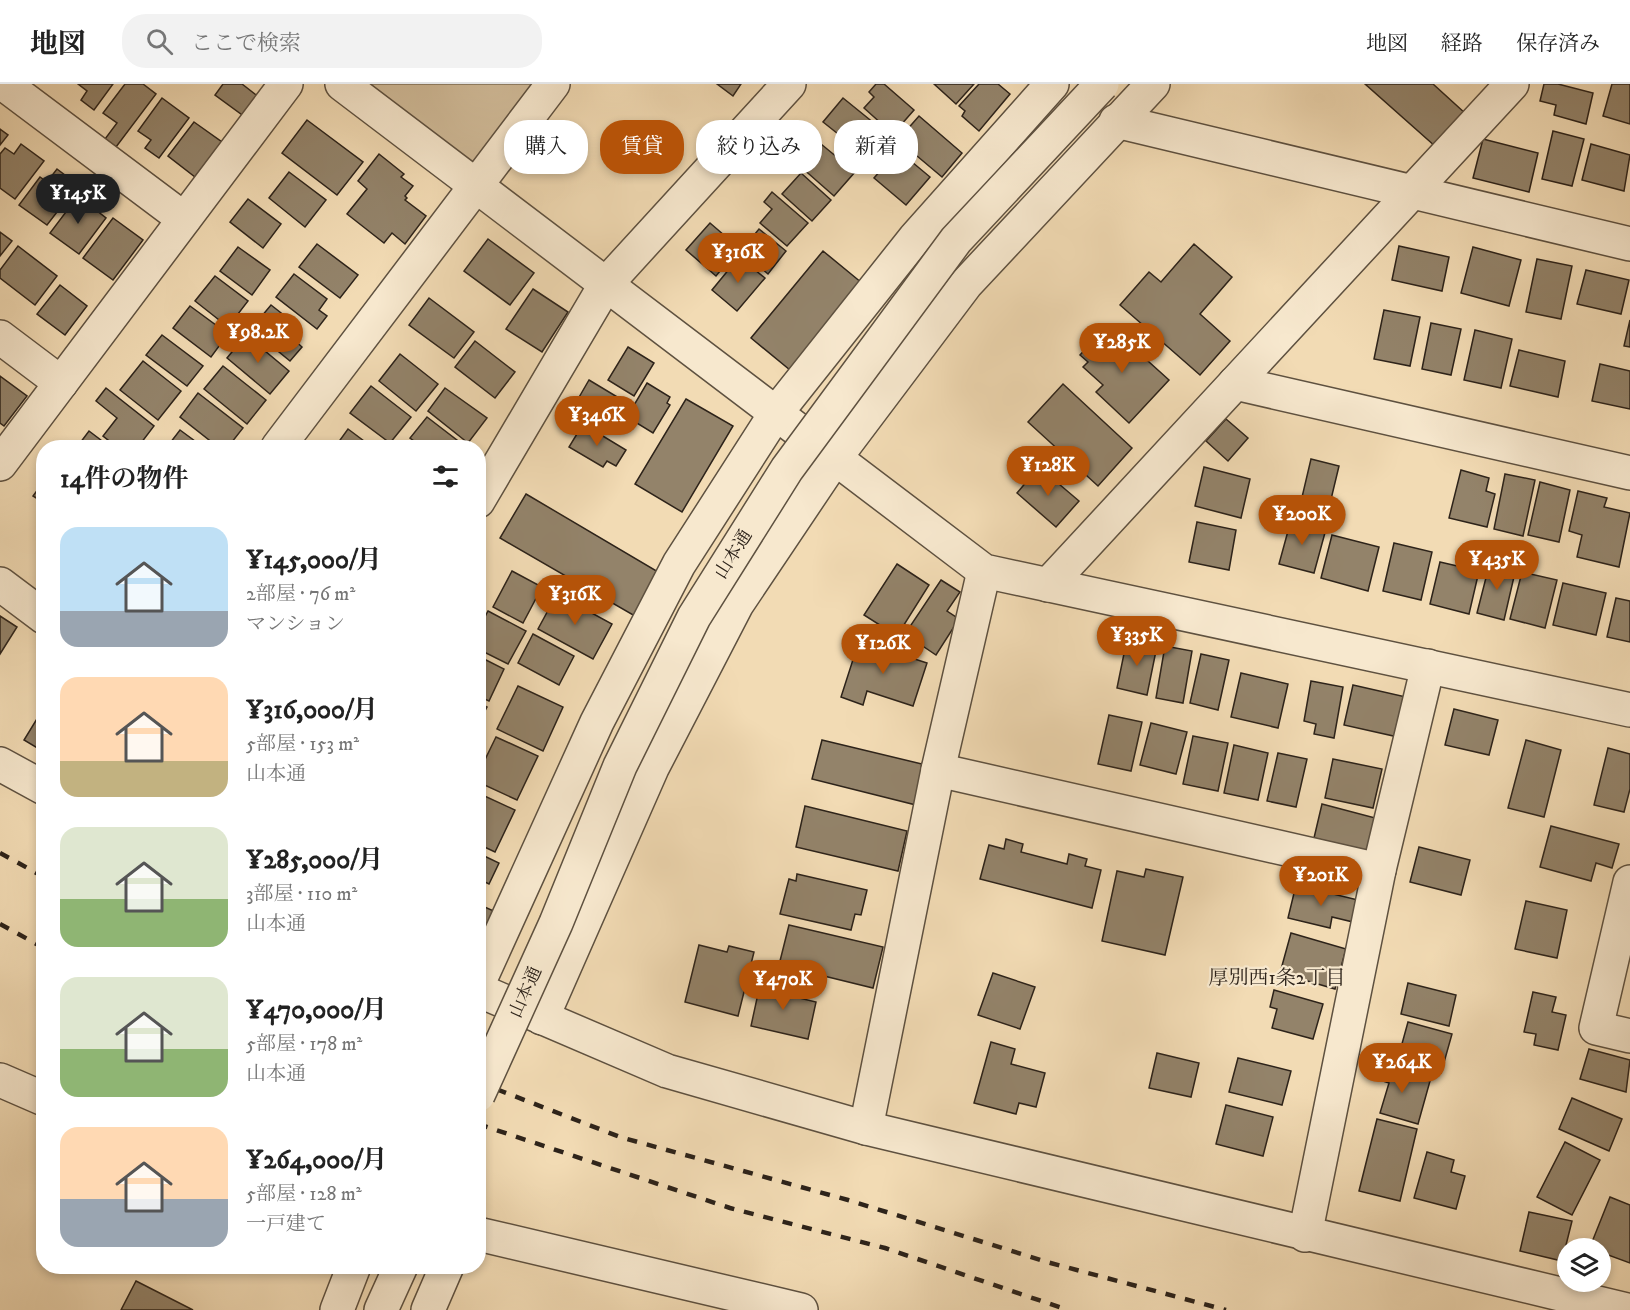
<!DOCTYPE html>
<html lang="ja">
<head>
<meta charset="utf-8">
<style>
  body { margin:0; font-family:"IM FELL DW Pica","Noto Serif JP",serif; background:#f2f2f2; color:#222; height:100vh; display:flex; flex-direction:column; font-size:22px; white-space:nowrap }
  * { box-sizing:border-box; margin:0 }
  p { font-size:20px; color:#767676 }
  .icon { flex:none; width:33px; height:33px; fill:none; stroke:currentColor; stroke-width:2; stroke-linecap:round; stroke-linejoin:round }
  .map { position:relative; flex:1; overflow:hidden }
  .sheet { position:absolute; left:36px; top:356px; width:450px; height:834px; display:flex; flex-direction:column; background:#fff; border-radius:24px; box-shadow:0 3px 9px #0003 }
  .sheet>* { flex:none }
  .guide { position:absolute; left:504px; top:36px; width:570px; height:54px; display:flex; gap:12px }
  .fabs { position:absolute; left:1557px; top:1154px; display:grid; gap:12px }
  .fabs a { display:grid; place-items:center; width:54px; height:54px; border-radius:50%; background:#fff; box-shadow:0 3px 9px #0003; font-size:30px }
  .price { position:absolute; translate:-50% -51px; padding:0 14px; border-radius:21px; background:#b45309; color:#fff; font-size:20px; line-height:39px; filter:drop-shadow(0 2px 3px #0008) }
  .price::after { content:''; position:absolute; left:50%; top:36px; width:18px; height:14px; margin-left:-9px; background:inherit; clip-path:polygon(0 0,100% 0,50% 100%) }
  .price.selected { background:#222; color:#fff }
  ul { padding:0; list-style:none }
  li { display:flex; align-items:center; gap:18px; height:150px; padding:0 24px }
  li span { display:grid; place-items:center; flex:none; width:168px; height:120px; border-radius:18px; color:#555 }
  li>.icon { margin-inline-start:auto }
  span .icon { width:72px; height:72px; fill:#fffc; stroke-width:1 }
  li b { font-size:26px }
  h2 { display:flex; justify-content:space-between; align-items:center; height:72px; padding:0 24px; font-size:26px }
  .pill { padding:0 21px; border-radius:24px; background:#fff; box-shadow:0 3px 9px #0003; font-size:21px; line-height:54px }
  .pill.selected { background:#b45309; color:#fff }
  header { display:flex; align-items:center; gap:36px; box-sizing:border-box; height:84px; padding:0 30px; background:#fff; border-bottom:2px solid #e0e0e0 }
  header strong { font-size:28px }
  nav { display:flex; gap:33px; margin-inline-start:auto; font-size:21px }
  .search { width:420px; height:54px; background:#f2f2f2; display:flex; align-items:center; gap:15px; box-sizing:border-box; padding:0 21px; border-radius:24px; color:#767676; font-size:22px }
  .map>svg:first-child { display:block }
</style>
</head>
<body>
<header>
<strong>地図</strong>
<div class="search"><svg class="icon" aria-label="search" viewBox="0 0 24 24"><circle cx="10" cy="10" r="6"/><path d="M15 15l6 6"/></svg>ここで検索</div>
<nav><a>地図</a><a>経路</a><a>保存済み</a></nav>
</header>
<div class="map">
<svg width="1630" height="1226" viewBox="0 0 1630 1226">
  <rect width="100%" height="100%" fill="#f2dbb4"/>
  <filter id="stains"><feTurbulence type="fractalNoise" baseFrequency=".00333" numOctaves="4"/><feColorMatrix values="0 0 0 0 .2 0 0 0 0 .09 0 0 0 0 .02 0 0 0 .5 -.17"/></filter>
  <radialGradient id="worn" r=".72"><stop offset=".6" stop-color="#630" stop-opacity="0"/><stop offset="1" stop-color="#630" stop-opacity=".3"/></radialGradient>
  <!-- green -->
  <path fill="#d1bc9a" stroke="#7f705a" stroke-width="1.5" d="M370,0h167l-63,81z"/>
  <!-- building -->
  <g fill="#93836a" stroke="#2d231a" stroke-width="1.5">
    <path d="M78,0h35l-19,26 -13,-10 6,-9z"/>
    <path d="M125,0h18l13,10 -43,57 -11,-8 15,-20 -14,-10z"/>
    <path d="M223,0h19l18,14 -15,19 -30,-22z"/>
    <path d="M717,0h24l-8,12z"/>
    <path d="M876,0h8l30,26 -21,24 -29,-26 10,-11 -5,-5z"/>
    <path d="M934,0h40l-18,20z"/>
    <path d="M979,0h19l12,10 -31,37 -17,-15 3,-5 -6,-5z"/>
    <path d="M1365,0h68l33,30 -30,33z"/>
    <path d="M1544,0h14l35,9 -7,31 -32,-9 2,-10 -16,-4z"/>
    <path d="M1612,0h18v40l-27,-8z"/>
    <path d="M162,14l27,20 -30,40 -14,-10 6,-8 -13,-9z"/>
    <path d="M843,14l42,34 -16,18 -8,-6 -4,5 -34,-27z"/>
    <path d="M919,32l43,37 -20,24 -44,-37z"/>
    <path d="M307,36l56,42 -26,33 -55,-42z"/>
    <path d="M194,38l28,20 -27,35 -27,-21z"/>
    <path d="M0,45l8,6 -8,10z"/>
    <path d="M1553,47l31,8 -12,47 -30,-7z"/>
    <path d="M1483,55l55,14 -9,39 -56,-14z"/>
    <path d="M21,60l23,17 -29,38 -15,-11v-34l5,-6 9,6z"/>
    <path d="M821,60l34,28 -21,24 -33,-29z"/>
    <path d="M1591,60l39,11 -6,36 -42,-11z"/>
    <path d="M894,63l36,30 -24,28 -32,-27 13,-15 -4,-3z"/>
    <path d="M379,70l25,20 -3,3 12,9 -8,10 2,2 -2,2 21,16 -21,28 -13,-11 -8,10 -37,-29 20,-25 -9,-8z"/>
    <path d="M57,85l21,16 -31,40 -28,-20 21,-28 7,5z"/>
    <path d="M289,88l37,28 -21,27 -36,-29z"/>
    <path d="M801,89l30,27 -19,21 -30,-27z"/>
    <path d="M772,108l36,31 -21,23 -27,-23 12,-14 -8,-7z"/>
    <path d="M78,112l28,22 -27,36 -29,-21z"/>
    <path d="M248,115l33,25 -18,24 -33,-26z"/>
    <path d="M113,134l30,22 -30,40 -30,-22z"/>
    <path d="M710,139l29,25 -23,28 -30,-26z"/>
    <path d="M759,145l27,22 -18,23 -27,-23z"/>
    <path d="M0,148l12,9 -12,15z"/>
    <path d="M488,155l46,34 -24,32 -46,-34z"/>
    <path d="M317,160l41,31 -18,23 -41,-31z"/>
    <path d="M1194,160l38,33 -32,37 30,27 -30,34 -80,-70 29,-33 12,10z"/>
    <path d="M18,162l39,30 -22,29 -35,-27v-8z"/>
    <path d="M1399,162l50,11 -7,34 -50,-11z"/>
    <path d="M238,163l32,23 -18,25 -32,-24z"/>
    <path d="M1473,163l48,13 -12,46 -48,-13z"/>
    <path d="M823,167l39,32 -72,87 -39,-32z"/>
    <path d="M739,173l26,21 -28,33 -25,-21z"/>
    <path d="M1537,175l35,7 -11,53 -35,-7z"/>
    <path d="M1586,186l43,10 -8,34 -44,-10z"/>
    <path d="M294,190l33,25 -8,11 8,6 -10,13 -41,-32z"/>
    <path d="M215,192l33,25 -20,26 -33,-26z"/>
    <path d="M60,201l27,21 -22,29 -28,-21z"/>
    <path d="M533,205l35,23 -26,40 -36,-23z"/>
    <path d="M429,214l45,34 -20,26 -45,-33z"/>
    <path d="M271,221l28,22 -8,10 11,10 -12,14 -39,-32z"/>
    <path d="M190,222l38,28 -17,23 -38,-29z"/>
    <path d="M1384,226l36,7 -10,49 -36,-7z"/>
    <path d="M1630,236v27l-6,-1z"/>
    <path d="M1431,239l30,6 -10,46 -29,-6z"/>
    <path d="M1108,241l61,55 -40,43 -33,-31 7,-7 -20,-18 5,-5 -8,-7z"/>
    <path d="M1475,246l37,9 -11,49 -37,-8z"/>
    <path d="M162,251l41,31 -16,20 -41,-31z"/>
    <path d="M246,251l43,36 -19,23 -43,-36z"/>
    <path d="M475,257l40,31 -20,26 -40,-31z"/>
    <path d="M628,263l26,16 -20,33 -26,-16z"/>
    <path d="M1519,266l46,11 -7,36 -48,-11z"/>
    <path d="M400,270l38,30 -22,27 -37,-30z"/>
    <path d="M143,277l38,30 -23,29 -38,-30z"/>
    <path d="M1600,280l30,7v38l-38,-8z"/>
    <path d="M223,282l43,34 -19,24 -43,-35z"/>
    <path d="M0,292l27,20 -23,30 -4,-3z"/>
    <path d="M589,296l35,21 -16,26 -34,-21z"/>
    <path d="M647,299l23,14 -3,6 3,2 -17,28 -26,-16z"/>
    <path d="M1063,300l69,64 -34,38 -70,-64z"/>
    <path d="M371,302l40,31 -21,26 -40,-30z"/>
    <path d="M106,304l48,38 -16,21h-21l-14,-11 14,-18 -21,-17z"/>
    <path d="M445,304l42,30 -19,25 -40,-32z"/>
    <path d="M198,309l45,35 -15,19h-10l-38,-30z"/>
    <path d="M686,315l47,27 -51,86 -47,-28z"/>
    <path d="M427,333l35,27 -2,3h-38l-12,-9z"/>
    <path d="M1226,335l22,19 -20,23 -22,-20z"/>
    <path d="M583,340l43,26 -10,16 -9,-5 -4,6 -34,-20z"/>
    <path d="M348,345l24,18h-37z"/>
    <path d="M180,346l23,17h-36z"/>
    <path d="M89,347l21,16h-33z"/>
    <path d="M1311,375l28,7 -12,50 -28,-6z"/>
    <path d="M1039,383l40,34 -23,26 -39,-34z"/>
    <path d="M1204,383l46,12 -9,39 -46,-12z"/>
    <path d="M1461,386l28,8 -3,13 9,3 -8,33 -38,-9z"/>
    <path d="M1505,390l30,6 -12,56 -29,-7z"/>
    <path d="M44,397v22l-11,-7z"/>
    <path d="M1540,398l30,8 -11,52 -31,-7z"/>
    <path d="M1578,407l29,7 -3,9 26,6 -11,54 -42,-10 5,-22 -13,-4z"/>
    <path d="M526,410l139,82 -25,43 -140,-81z"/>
    <path d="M1291,436l35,9 -12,44 -35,-9z"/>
    <path d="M1197,438l39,8 -7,40 -40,-8z"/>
    <path d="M1332,451l47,12 -11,44 -47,-13z"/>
    <path d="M1394,459l38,9 -11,48 -38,-9z"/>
    <path d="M1440,478l39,9 -10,43 -39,-10z"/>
    <path d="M1490,478l26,6 -12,52 -27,-7z"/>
    <path d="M897,480l32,21 -32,51 -33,-21z"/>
    <path d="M512,487l30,16 -19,36 -30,-16z"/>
    <path d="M1522,488l35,8 -12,48 -35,-9z"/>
    <path d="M941,496l19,12 -13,19 12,8 -23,36 -31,-21z"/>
    <path d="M1563,499l43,10 -10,42 -43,-10z"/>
    <path d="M557,510l55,30 -19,35 -55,-30z"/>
    <path d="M1616,514l14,3v41l-23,-5z"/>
    <path d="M488,527l38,20 -18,33 -30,-15v-19z"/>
    <path d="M0,532l17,11 -17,27z"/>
    <path d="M533,550l41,22 -15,29 -41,-22z"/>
    <path d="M1127,555l30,7 -10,49 -30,-7z"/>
    <path d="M859,557l68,22 -14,43 -46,-15 -4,14 -22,-8z"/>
    <path d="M1165,562l27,5 -9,52 -27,-5z"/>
    <path d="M1201,570l28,6 -11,50 -28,-7z"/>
    <path d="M484,575l20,10 -15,32 -11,-5v-34l4,2z"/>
    <path d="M1241,589l47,11 -10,44 -47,-11z"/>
    <path d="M1311,597l32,6 -9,51 -20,-4 2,-10 -12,-3z"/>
    <path d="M1353,601l53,12 -8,40 -54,-12z"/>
    <path d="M518,602l45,21 -20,44 -46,-22z"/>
    <path d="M478,618l9,5 -9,17z"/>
    <path d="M43,625l1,1v42l-20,-12z"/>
    <path d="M1454,625l44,11 -9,35 -44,-10z"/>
    <path d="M1109,631l33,7 -11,49 -33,-7z"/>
    <path d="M1151,639l36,9 -11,42 -36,-9z"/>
    <path d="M1193,652l35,7 -10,48 -35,-7z"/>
    <path d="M496,653l42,19 -21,44 -39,-18v-8z"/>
    <path d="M822,656l104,25 -10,40 -104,-26z"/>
    <path d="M1526,656l35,10 -17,67 -36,-9z"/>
    <path d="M1234,661l34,8 -10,47 -34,-7z"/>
    <path d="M1608,664l22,6v35l-6,23 -30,-7z"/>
    <path d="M1278,669l29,6 -11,48 -29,-6z"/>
    <path d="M1333,675l49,10 -9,39 -48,-10z"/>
    <path d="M478,709l37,17 -20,42 -17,-8z"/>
    <path d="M1322,720l57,15 -8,33 -57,-14z"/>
    <path d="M805,722l102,25 -9,40 -102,-24z"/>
    <path d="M1551,742l68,18 -7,24 -16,-5 -5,18 -51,-14z"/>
    <path d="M1006,755l17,5 -2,8 46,12 2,-10 18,5 -2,7 16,4 -9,38 -112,-29 9,-34 15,4z"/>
    <path d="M1419,763l51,13 -9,35 -51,-13z"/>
    <path d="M478,769l21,10 -10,21 -8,-4 -3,4z"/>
    <path d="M1146,785l37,8 -18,78 -63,-14 15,-70 27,6z"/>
    <path d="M797,790l70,16 -6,25 -6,-1 -4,16 -71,-16 9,-35 7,2z"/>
    <path d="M1296,801l62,15 -5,22 -21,-5 -2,11 -42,-10z"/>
    <path d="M1526,817l41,9 -10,48 -42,-9z"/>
    <path d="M478,820l18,8 -15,31 -3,-1z"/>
    <path d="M789,841l94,22 -10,41 -94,-23z"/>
    <path d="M1291,849l55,16 -11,40 -55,-16z"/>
    <path d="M699,861l28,7 2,-6 25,6 -16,64 -53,-14z"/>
    <path d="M993,889l42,14 -15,42 -42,-14z"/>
    <path d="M761,896l35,8 -1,9 21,5 -8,37 -57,-13z"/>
    <path d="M1408,899l48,12 -7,31 -48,-12z"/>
    <path d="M1274,906l49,14 -10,35 -41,-11 5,-19 -7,-2z"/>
    <path d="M1533,908l23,5 -4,15 14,3 -8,35 -24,-5 2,-11 -12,-2z"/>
    <path d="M1408,938l44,12 -11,39 -44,-11z"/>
    <path d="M991,958l24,7 -4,15 34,9 -9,34 -17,-4 -3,11 -42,-11z"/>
    <path d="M1589,965l41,11 -4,32 -46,-13z"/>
    <path d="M1157,969l42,10 -8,34 -42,-9z"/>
    <path d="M1238,974l53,13 -9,34 -53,-13z"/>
    <path d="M1375,980l55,17 -12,43 -38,-11 9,-30 -18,-6z"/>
    <path d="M1572,1014l50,21 -13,32 -50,-22z"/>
    <path d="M1226,1021l47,12 -10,39 -47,-12z"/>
    <path d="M1377,1035l40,10 -17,72 -41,-10z"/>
    <path d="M1565,1058l35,18 -28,55 -35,-18z"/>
    <path d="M1427,1068l27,8 -3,12 14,4 -9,33 -42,-11z"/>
    <path d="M1610,1113l20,8v58l-30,-11v-4l-10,-1z"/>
    <path d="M1529,1128l43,9 -10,40 -42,-10z"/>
    <path d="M136,1197l57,29h-72z"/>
  </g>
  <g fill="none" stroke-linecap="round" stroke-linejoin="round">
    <defs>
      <g id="minor">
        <path d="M4,0l180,135"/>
        <path d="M342,0l642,487 646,139"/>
        <path d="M1116,37l514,123"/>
        <path d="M0,253l61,46"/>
        <path d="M1235,299l395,90"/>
        <path d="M278,363l275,-363"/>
        <path d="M0,380l286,-380"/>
        <path d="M478,417l128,-217 183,-200"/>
        <path d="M0,500l44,33"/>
        <path d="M1048,501l464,-501"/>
        <path d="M938,686l441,100"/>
        <path d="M1630,798l-34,146 34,8"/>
        <path d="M478,900l119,-262 82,-158 97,-151 139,-175 137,-154"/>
        <path d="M542,934l110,-250 85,-164 98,-146 131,-174 187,-200"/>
        <path d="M0,996l44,19"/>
        <path d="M866,1044l72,-358 46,-199"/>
        <path d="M478,1150l323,76"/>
        <path d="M1305,1151l74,-365 49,-204"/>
        <path d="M337,1226l17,-44"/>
        <path d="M428,1226l19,-44"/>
      </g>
      <g id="tertiary">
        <path d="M0,680l44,24"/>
        <path d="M478,906l189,81 199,57 761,182"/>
        <path d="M381,1226l20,-44"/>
      </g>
    </defs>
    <!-- minor casing -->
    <use href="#minor" stroke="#5e5140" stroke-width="36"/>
    <!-- tertiary casing -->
    <use href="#tertiary" stroke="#5e5140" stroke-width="36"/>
    <!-- minor -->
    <use href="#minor" stroke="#f7e8ce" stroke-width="33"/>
    <!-- tertiary -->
    <use href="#tertiary" stroke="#f7e8ce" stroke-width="33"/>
    <!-- rail -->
    <g stroke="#2d231a" stroke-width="4.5" stroke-dasharray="10 10" stroke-linecap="butt">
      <path d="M0,769l44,24"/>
      <path d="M0,840l44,24"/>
      <path d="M478,998l142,55 228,63 199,62 179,48"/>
      <path d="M478,1040l252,84 155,40 183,62"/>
    </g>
    <defs>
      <path id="tertiary-bridge" d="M478,1011l78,-172 64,-157 74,-149 93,-148 169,-229 146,-156"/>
    </defs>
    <!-- tertiary-bridge casing -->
    <use href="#tertiary-bridge" stroke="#5e5140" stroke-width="36" stroke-linecap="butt"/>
    <!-- tertiary-bridge -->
    <use href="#tertiary-bridge" stroke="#f7e8ce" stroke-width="33"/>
  </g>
  <g text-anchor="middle" stroke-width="4.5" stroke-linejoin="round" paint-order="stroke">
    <!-- street labels -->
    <g font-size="18" fill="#2d231a" stroke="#f7e8ce">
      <text transform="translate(733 470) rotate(-58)" y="6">山本通</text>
      <text transform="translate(525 908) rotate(-66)" y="6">山本通</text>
    </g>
    <!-- neighbourhood labels -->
    <g font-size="20" fill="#2d231a" stroke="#f7e8ce">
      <text x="1277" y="900">厚別西1条2丁目</text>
    </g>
  </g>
  <rect width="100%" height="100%" filter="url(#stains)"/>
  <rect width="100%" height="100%" fill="url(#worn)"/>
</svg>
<div class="fabs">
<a><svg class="icon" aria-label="layers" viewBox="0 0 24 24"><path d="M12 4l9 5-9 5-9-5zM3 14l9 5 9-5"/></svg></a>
</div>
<b class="price selected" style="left:78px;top:141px">¥145K</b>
<b class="price" style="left:738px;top:200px">¥316K</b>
<b class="price" style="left:258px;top:280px">¥98.2K</b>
<b class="price" style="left:1122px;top:290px">¥285K</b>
<b class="price" style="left:597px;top:363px">¥346K</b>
<b class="price" style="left:1048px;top:413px">¥128K</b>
<b class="price" style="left:1302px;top:462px">¥200K</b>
<b class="price" style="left:1497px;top:507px">¥435K</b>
<b class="price" style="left:575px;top:542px">¥316K</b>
<b class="price" style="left:1137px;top:583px">¥335K</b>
<b class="price" style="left:883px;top:591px">¥126K</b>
<b class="price" style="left:1321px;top:823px">¥201K</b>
<b class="price" style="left:783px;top:927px">¥470K</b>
<b class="price" style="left:1402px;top:1010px">¥264K</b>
<div class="guide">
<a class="pill">購入</a>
<a class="pill selected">賃貸</a>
<a class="pill">絞り込み</a>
<a class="pill">新着</a>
</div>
<section class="sheet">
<h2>14件の物件<svg class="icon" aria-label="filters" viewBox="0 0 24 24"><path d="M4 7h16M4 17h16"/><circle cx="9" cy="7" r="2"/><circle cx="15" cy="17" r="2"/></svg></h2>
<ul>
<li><span style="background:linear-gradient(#bfe0f5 70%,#9aa5b1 0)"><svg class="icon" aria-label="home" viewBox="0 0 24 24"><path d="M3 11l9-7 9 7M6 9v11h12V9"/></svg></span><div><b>¥145,000/月</b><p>2部屋 · 76 m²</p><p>マンション</p></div></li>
<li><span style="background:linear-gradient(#ffd9b3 70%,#c2b280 0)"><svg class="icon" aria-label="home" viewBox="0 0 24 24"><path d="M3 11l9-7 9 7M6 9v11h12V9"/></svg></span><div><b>¥316,000/月</b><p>5部屋 · 153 m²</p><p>山本通</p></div></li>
<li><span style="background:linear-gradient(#dfe7d0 60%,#8fb573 0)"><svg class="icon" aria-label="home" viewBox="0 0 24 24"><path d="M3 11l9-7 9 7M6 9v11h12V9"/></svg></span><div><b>¥285,000/月</b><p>3部屋 · 110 m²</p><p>山本通</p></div></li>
<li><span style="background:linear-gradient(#dfe7d0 60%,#8fb573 0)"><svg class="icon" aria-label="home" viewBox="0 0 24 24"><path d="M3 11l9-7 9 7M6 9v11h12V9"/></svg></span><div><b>¥470,000/月</b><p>5部屋 · 178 m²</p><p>山本通</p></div></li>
<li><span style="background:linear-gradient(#ffd9b3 60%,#9aa5b1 0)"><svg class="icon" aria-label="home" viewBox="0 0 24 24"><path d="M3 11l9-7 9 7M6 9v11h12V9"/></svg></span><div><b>¥264,000/月</b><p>5部屋 · 128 m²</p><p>一戸建て</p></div></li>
</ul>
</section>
</div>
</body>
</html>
